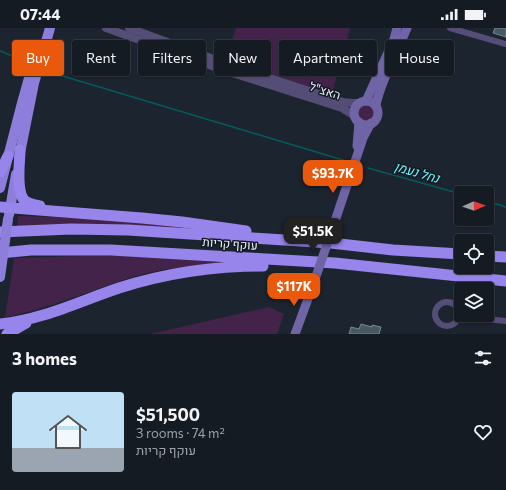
<!DOCTYPE html>
<html lang="en">
<head>
<meta charset="utf-8">
<style>
  body { margin:0; font-family:Commissioner,Heebo,sans-serif; background:#1e242b; color:#f1f3f6; height:100vh; display:flex; flex-direction:column; font-size:15px; white-space:nowrap }
  * { box-sizing:border-box; margin:0 }
  p { font-size:13px; color:#9da1a6 }
  .icon { flex:none; width:22px; height:22px; fill:none; stroke:currentColor; stroke-width:2; stroke-linecap:round; stroke-linejoin:round }
  .map { position:relative; height:306px; overflow:hidden }
  .sheet { display:flex; flex-direction:column; background:#151b23; flex:1 }
  .sheet>* { flex:none }
  .top-card { position:absolute; left:12px; top:12px; width:482px; height:36px; display:flex; gap:8px }
  .needle { width:26px; rotate:88deg }
  .controls { position:absolute; left:454px; top:158px; display:grid; gap:8px }
  .controls a { display:grid; place-items:center; width:40px; height:40px; border-radius:4px; background:#151b23; box-shadow:0 1px 3px #0004,0 0 0 1px #343941; font-size:20px }
  .price { position:absolute; translate:-50% -34px; padding:0 9px; border-radius:8px; background:#ea580c; color:#fff; font-size:13px; line-height:26px; filter:drop-shadow(0 1px 2px #0008) }
  .price::after { content:''; position:absolute; left:50%; top:24px; width:12px; height:9px; margin-left:-6px; background:inherit; clip-path:polygon(0 0,100% 0,50% 100%) }
  .price.current { background:#222; color:#fff }
  ul { padding:0; list-style:none }
  li { display:flex; align-items:center; gap:12px; height:100px; padding:0 12px }
  li+li { border-top:1px solid #343941 }
  li span { display:grid; place-items:center; flex:none; width:112px; height:80px; border-radius:4px; color:#555 }
  li>.icon { margin-inline-start:auto }
  span .icon { width:48px; height:48px; fill:#fffc; stroke-width:1 }
  li b { font-size:17px }
  h2 { display:flex; justify-content:space-between; align-items:center; height:48px; padding:0 12px; font-size:17px }
  .chip { padding:0 14px; border-radius:4px; background:#151b23; box-shadow:0 1px 3px #0004,0 0 0 1px #343941; font-size:14px; line-height:36px }
  .chip.current { background:#ea580c; color:#fff }
  .status { display:flex; justify-content:space-between; align-items:center; height:28px; padding:0 20px; background:#151b23; direction:ltr }
  .status svg { height:11px; fill:currentColor }
  .map>svg:first-child { display:block }
</style>
</head>
<body>
<div class="status"><b>07:44</b><svg viewBox="0 0 49 12"><path d="M0 12V9h3v3zM5 12V6h3v6zM10 12V3h3v9zM15 12V0h3v12zM26 1h20v11H26zM47 4h2v5h-2z"/></svg></div>
<div class="map">
<svg width="506" height="306" viewBox="0 0 506 306">
  <rect width="100%" height="100%" fill="#1c242f"/>
  <!-- green -->
  <g fill="#432349">
    <path d="M236,0h114l-18,66 -107,-34z"/>
    <circle cx="366" cy="85" r="9"/>
    <path d="M18,188l88,3 100,11 -189,-4z"/>
    <path d="M84,228h44l112,6c-16,2 -32,3 -49,5 -13,1 -26,2 -39,5 -50,12 -96,36 -147,45l9,-59z"/>
    <path d="M269,279l15,7 -7,20h-127z"/>
  </g>
  <g fill="none" stroke-linecap="round" stroke-linejoin="round">
    <!-- stream -->
    <g stroke="#055a5b" stroke-width="1.5">
      <path d="M0,23l17,7"/>
      <path d="M56,46l287,86"/>
      <path d="M368,140l93,26"/>
      <path d="M487,173l19,6"/>
    </g>
  </g>
  <!-- building -->
  <g fill="#485961" stroke="#768991">
    <path d="M495,0h11v9l-13,-4z"/>
    <path d="M361,296l11,3v-2l9,2 -2,7h-30l2,-7 8,2z"/>
  </g>
  <g fill="none" stroke-linecap="round" stroke-linejoin="round">
    <!-- minor -->
    <g stroke="#544e77" stroke-width="6">
      <path d="M450,0l56,16"/>
      <circle cx="447" cy="286" r="12"/>
      <path d="M459,288l47,5"/>
    </g>
    <!-- tertiary -->
    <g stroke="#544e77" stroke-width="8">
      <path d="M106,0l120,43 116,37 13,8"/>
      <path d="M129,0l104,38 110,36 9,1h8"/>
    </g>
    <!-- secondary -->
    <g stroke="#6f64a6" stroke-width="9">
      <path d="M366,73l28,-62 3,-11"/>
      <circle cx="366" cy="85" r="12"/>
      <path d="M376,77c5,-25 21,-53 31,-77"/>
      <path d="M357,118l2,-24"/>
      <path d="M334,196l29,-86 8,-15"/>
      <path d="M295,306l17,-46"/>
    </g>
    <!-- trunk -->
    <g stroke="#8e7edc" stroke-width="10">
      <path d="M19,130l15,-75 16,-55"/>
      <path d="M0,160l22,-85 14,-50"/>
      <path d="M9,187l7,-41"/>
    </g>
    <!-- motorway -->
    <g stroke="#9785ec" stroke-width="11">
      <path d="M20,122c0,13 -5,42 5,51 4,3 10,4 15,5"/>
      <path d="M0,144l8,-16"/>
      <path d="M0,179l142,11 40,4 64,9"/>
      <path d="M0,204l71,-3 57,1 203,13 62,7 68,4"/>
      <path d="M0,225l31,-3h80l224,13 171,18"/>
      <path d="M487,228l19,1"/>
      <path d="M0,296c42,-4 80,-23 119,-36 47,-15 95,-22 144,-22"/>
      <path d="M7,306l19,-11"/>
    </g>
    <!-- secondary-bridge -->
    <path stroke="#6f64a6" stroke-width="9" d="M312,260l22,-64"/>
    <!-- trunk-bridge -->
    <path stroke="#8e7edc" stroke-width="10" d="M0,249l8,-58"/>
  </g>
  <g text-anchor="middle" stroke-width="3" stroke-linejoin="round" paint-order="stroke">
    <!-- street labels -->
    <g font-size="12" fill="#eef4fc" stroke="#131a26">
      <text transform="translate(325 63) rotate(18)" y="4">האצ"ל</text>
      <text transform="translate(230 216) rotate(4)" y="4">עוקף קריות</text>
    </g>
    <!-- water labels -->
    <g font-size="13" font-style="italic" fill="#6af3f4" stroke="#131a26">
      <text transform="translate(417 144) rotate(16)" y="5">נחל נעמן</text>
    </g>
  </g>
</svg>
<div class="controls">
<a><svg class="needle" viewBox="-14 -14 28 28"><path d="M0-13l5 13h-10z" fill="#e53935"/><path d="M0 13l5-13h-10z" fill="#9da1a6"/></svg></a>
<a><svg class="icon" aria-label="locate" viewBox="0 0 24 24"><circle cx="12" cy="12" r="6"/><path d="M12 2v4M12 18v4M2 12h4M18 12h4"/></svg></a>
<a><svg class="icon" aria-label="layers" viewBox="0 0 24 24"><path d="M12 4l9 5-9 5-9-5zM3 14l9 5 9-5"/></svg></a>
</div>
<b class="price" style="left:333px;top:166px">$93.7K</b>
<b class="price current" style="left:313px;top:224px">$51.5K</b>
<b class="price" style="left:294px;top:279px">$117K</b>
<div class="top-card">
<a class="chip current">Buy</a>
<a class="chip">Rent</a>
<a class="chip">Filters</a>
<a class="chip">New</a>
<a class="chip">Apartment</a>
<a class="chip">House</a>
</div>
</div>
<section class="sheet">
<h2>3 homes<svg class="icon" aria-label="filters" viewBox="0 0 24 24"><path d="M4 7h16M4 17h16"/><circle cx="9" cy="7" r="2"/><circle cx="15" cy="17" r="2"/></svg></h2>
<ul>
<li><span style="background:linear-gradient(#bfe0f5 70%,#9aa5b1 0)"><svg class="icon" aria-label="home" viewBox="0 0 24 24"><path d="M3 11l9-7 9 7M6 9v11h12V9"/></svg></span><div><b>$51,500</b><p>3 rooms · 74 m²</p><p>עוקף קריות</p></div><svg class="icon" aria-label="heart" viewBox="0 0 24 24"><path d="M12 20l-8-8c-3-5 5-10 8-4 3-6 11-1 8 4z"/></svg></li>
</ul>
</section>
</body>
</html>
